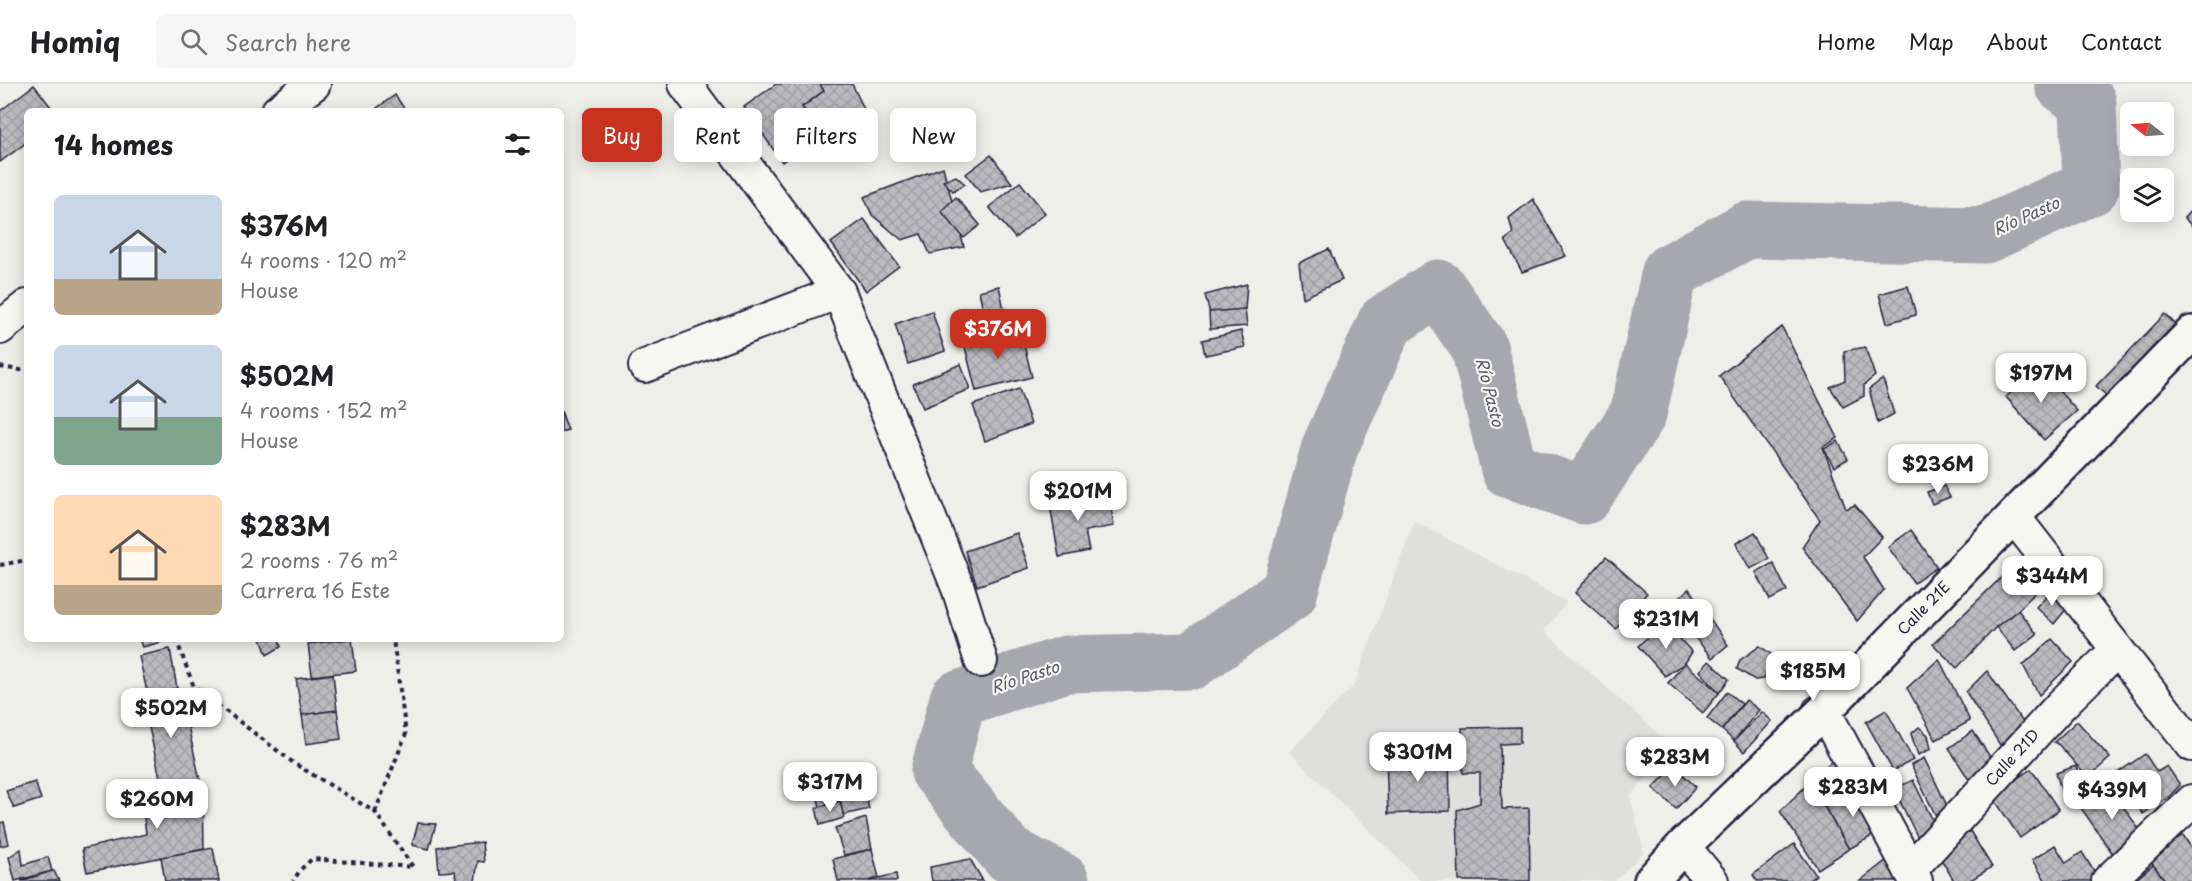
<!DOCTYPE html>
<html lang="en">
<head>
<meta charset="utf-8">
<style>
  body { margin:0; font-family:"Playpen Sans",sans-serif; background:#f6f6f6; color:#202124; height:100vh; display:flex; flex-direction:column; font-size:22px; white-space:nowrap }
  * { box-sizing:border-box; margin:0 }
  p { font-size:20px; color:#757577 }
  .icon { flex:none; width:33px; height:33px; fill:none; stroke:currentColor; stroke-width:2; stroke-linecap:round; stroke-linejoin:round }
  .map { position:relative; flex:1; overflow:hidden }
  .panel { position:absolute; left:24px; top:24px; width:540px; height:534px; display:flex; flex-direction:column; background:#fff; border-radius:9px; box-shadow:0 3px 15px #0003 }
  .panel>* { flex:none }
  .banner { position:absolute; left:582px; top:24px; width:570px; height:54px; display:flex; gap:12px }
  .needle { width:39px; rotate:287deg }
  .tools { position:absolute; left:2120px; top:18px; display:grid; gap:12px }
  .tools a { display:grid; place-items:center; width:54px; height:54px; border-radius:9px; background:#fff; box-shadow:0 3px 15px #0003; font-size:30px }
  .price { position:absolute; translate:-50% -51px; padding:0 14px; border-radius:12px; background:#fff; color:#222; font-size:20px; line-height:39px; filter:drop-shadow(0 2px 3px #0008) }
  .price::after { content:''; position:absolute; left:50%; top:36px; width:18px; height:14px; margin-left:-9px; background:inherit; clip-path:polygon(0 0,100% 0,50% 100%) }
  .price.active { background:#c8321e; color:#fff }
  ul { padding:0; list-style:none }
  li { display:flex; align-items:center; gap:18px; height:150px; padding:0 30px }
  li span { display:grid; place-items:center; flex:none; width:168px; height:120px; border-radius:9px; color:#555 }
  li>.icon { margin-inline-start:auto }
  span .icon { width:72px; height:72px; fill:#fffc; stroke-width:1 }
  li b { font-size:26px }
  h2 { display:flex; justify-content:space-between; align-items:center; height:72px; padding:0 30px; font-size:26px }
  .pill { padding:0 21px; border-radius:9px; background:#fff; box-shadow:0 3px 15px #0003; font-size:21px; line-height:54px }
  .pill.active { background:#c8321e; color:#fff }
  header { display:flex; align-items:center; gap:36px; box-sizing:border-box; height:84px; padding:0 30px; background:#fff; border-bottom:2px solid #e0e0e0 }
  header strong { font-size:28px }
  nav { display:flex; gap:33px; margin-inline-start:auto; font-size:21px }
  .search { width:420px; height:54px; background:#f6f6f6; display:flex; align-items:center; gap:15px; box-sizing:border-box; padding:0 21px; border-radius:9px; color:#757577; font-size:22px }
  .map>svg:first-child { display:block }
</style>
</head>
<body>
<header>
<strong>Homiq</strong>
<div class="search"><svg class="icon" aria-label="search" viewBox="0 0 24 24"><circle cx="10" cy="10" r="6"/><path d="M15 15l6 6"/></svg>Search here</div>
<nav><a>Home</a><a>Map</a><a>About</a><a>Contact</a></nav>
</header>
<div class="map">
<svg width="2192" height="797" viewBox="0 0 2192 797">
  <defs>
    <pattern id="building-cross-hatch" width="8" height="8" patternUnits="userSpaceOnUse" patternTransform="scale(1.5)"><rect width="8" height="8" fill="#bbbbbf"/><path d="M0 0l8 8M0 8l8-8" fill="none" stroke="#a0a0a5"/></pattern>
  </defs>
  <rect width="100%" height="100%" fill="#eeeeeb"/>
  <filter id="ink" filterUnits="userSpaceOnUse"><feTurbulence type="fractalNoise" baseFrequency=".0167" numOctaves="2"/><feDisplacementMap in="SourceGraphic" scale="12" xChannelSelector="R" yChannelSelector="G"/><feConvolveMatrix kernelMatrix="1 2 1 2 8 2 1 2 1" color-interpolation-filters="sRGB"/></filter>
  <g filter="url(#ink)">
    <!-- built -->
    <path fill="#dfdfde" d="M1414,437l153,81 -23,29 129,116 -43,49 14,56 -29,29h-194l-132,-129 66,-68z"/>
    <g fill="none" stroke-linecap="round" stroke-linejoin="round">
      <!-- river -->
      <path stroke="#a7a7af" stroke-width="57" d="M1061,797l-53,-27 -69,-83 19,-72 108,-35 125,-3 98,-68 41,-146 56,-125 52,-34 41,59 30,122 75,27 54,-82 32,-142 77,-42 238,5 106,-48 -3,-84 -25,-19"/>
    </g>
    <!-- building -->
    <g fill="url(#building-cross-hatch)" stroke="#22223b" stroke-width="1.5">
      <path d="M776,0h44l4,7 -22,16 19,27 -39,28 -38,-55z"/>
      <path d="M820,0h32l13,27 -44,23 -19,-27 22,-16z"/>
      <path d="M34,1l20,26h-27v31l-27,20v-51z"/>
      <path d="M395,11l11,16h-27l-2,-3z"/>
      <path d="M991,71l21,28 -32,9 -14,-18z"/>
      <path d="M943,83l21,80 -34,7 -9,-20 -19,6 -30,-25 -8,-18z"/>
      <path d="M956,92l9,8 -12,7 -10,-10z"/>
      <path d="M1020,98l25,31 -30,25 -26,-31z"/>
      <path d="M956,113l24,28 -16,13 -23,-27z"/>
      <path d="M1533,115l33,57 -44,16 -17,-32 8,-6 -4,-16z"/>
      <path d="M2192,125v17l-8,-8z"/>
      <path d="M864,135l35,47 -33,25 -35,-48z"/>
      <path d="M1329,165l13,31 -39,18 -4,-35z"/>
      <path d="M1247,200l-2,25 -34,8 -6,-22z"/>
      <path d="M999,202l8,37 -20,4 -8,-36z"/>
      <path d="M1908,202l8,29 -29,8 -8,-29z"/>
      <path d="M1245,225l2,17 -37,3 -1,-17z"/>
      <path d="M932,227l13,40 -37,13 -13,-40z"/>
      <path d="M2165,230l10,10 -68,72 -11,-10z"/>
      <path d="M1782,243l56,111 -15,9 23,62 9,-4 27,32 -19,20 21,33 -27,31 -55,-74 18,-27 -101,-144z"/>
      <path d="M1020,245l12,48 -56,14 -12,-48z"/>
      <path d="M1241,247l4,16 -40,8 -3,-15z"/>
      <path d="M1865,263l10,29 -11,9v11l-21,11 -13,-20 15,-7 -1,-29z"/>
      <path d="M961,280l9,25 -47,19 -10,-24z"/>
      <path d="M2039,284l38,43 -33,29 -38,-43z"/>
      <path d="M1883,295l11,35 -16,9 -9,-34z"/>
      <path d="M1019,305l12,35 -46,17 -12,-36z"/>
      <path d="M561,327l7,19 -7,2z"/>
      <path d="M1838,357l10,18 -14,8 -10,-18z"/>
      <path d="M1944,402l6,11 -18,7 -5,-12z"/>
      <path d="M1072,405l16,2 2,14 20,-3 4,24 -29,5 4,20 -30,6 -9,-52 24,-5z"/>
      <path d="M1911,446l26,37 -23,16 -26,-36z"/>
      <path d="M1755,448l14,27 -19,10 -14,-26z"/>
      <path d="M1017,449l12,35 -52,18 -12,-35z"/>
      <path d="M1606,473l41,36 -31,36 -41,-36z"/>
      <path d="M2020,475l24,25 -26,26 -22,17 -39,41 -24,-24z"/>
      <path d="M1773,479l14,28 -17,9 -14,-28z"/>
      <path d="M1689,504l39,57 -16,13 -42,-51z"/>
      <path d="M2051,507l17,16 -14,17 -18,-17z"/>
      <path d="M2018,526l19,24 -22,17 -19,-24z"/>
      <path d="M1664,538l28,30 -7,11 -20,13 -27,-30z"/>
      <path d="M139,555h35l-32,8z"/>
      <path d="M261,555h18l2,8 -14,8z"/>
      <path d="M352,555l4,32 -44,5 -4,-32z"/>
      <path d="M2052,555l21,23 -34,33 -16,-30z"/>
      <path d="M1760,562l12,9 -8,24 -9,1 -18,-11 3,-9z"/>
      <path d="M170,565l7,39 -29,8 -9,-40z"/>
      <path d="M1939,575l31,62 -34,19 -29,-52z"/>
      <path d="M1709,577l20,18 -10,14 -19,-22z"/>
      <path d="M1685,579l34,30 -16,20 -35,-30z"/>
      <path d="M1987,587l38,54 -25,20 -34,-53z"/>
      <path d="M333,590l4,36 -35,5 -6,-36z"/>
      <path d="M180,606l20,90 -38,7 -19,-87z"/>
      <path d="M1818,607l9,10 -28,13 6,-13z"/>
      <path d="M1727,608l15,12 -20,26 -15,-12z"/>
      <path d="M1746,616l13,10 -25,31 -12,-11z"/>
      <path d="M337,626l4,29 -35,5 -4,-29z"/>
      <path d="M1886,626l27,50 -20,11 -27,-49z"/>
      <path d="M1762,628l10,9 -28,31 -10,-11z"/>
      <path d="M2077,637l33,37 -22,20 -29,-33 -5,-3z"/>
      <path d="M1520,643v16l-20,1 2,65 27,-1 1,73h-71l-2,-71 23,-7v-30h-17l-1,-45z"/>
      <path d="M1919,643l9,8 3,14 -13,6 -7,-21z"/>
      <path d="M1973,647l23,35 -25,17 -22,-35z"/>
      <path d="M1449,669l1,58 -62,3 -2,-59z"/>
      <path d="M2145,670l12,18 10,-6 13,19 -10,11 -27,18 -27,-40z"/>
      <path d="M1838,671l19,31 -33,20 25,43 -31,20 -38,-58z"/>
      <path d="M1924,674l25,52 -13,6 -25,-51z"/>
      <path d="M1674,682l22,21 -20,22 -23,-21z"/>
      <path d="M2076,682l7,23 -20,6 -7,-22z"/>
      <path d="M860,684l9,41 -26,6 -8,-41z"/>
      <path d="M2031,685l28,41 -39,28 -28,-42z"/>
      <path d="M835,690l5,18 -7,2 2,8 -15,5 -7,-27z"/>
      <path d="M1913,696l24,49 -19,9 -24,-49z"/>
      <path d="M35,698l6,17 -27,9 -8,-17z"/>
      <path d="M203,699l1,66 -117,23 -5,-23 64,-15 -5,-40z"/>
      <path d="M2108,701l36,51 -29,21 -36,-52z"/>
      <path d="M1857,702l26,44 -34,19 -25,-43z"/>
      <path d="M840,717l4,17 -24,7 -4,-17z"/>
      <path d="M866,734l6,31 -28,6 -9,-27z"/>
      <path d="M4,738l5,22 -9,2v-23z"/>
      <path d="M418,739l18,1 -7,25 -17,-4z"/>
      <path d="M1970,747l22,36 -23,14h-15l-17,-29z"/>
      <path d="M2183,751l9,14v32h-26l-13,-16 -3,-8z"/>
      <path d="M482,758l2,20 -6,-1 -3,20h-19l-1,-10 -16,1 -2,-25z"/>
      <path d="M1794,760l22,31 -8,6h-51l-4,-6z"/>
      <path d="M2055,761l11,18 16,-11 18,29h-54l-14,-21z"/>
      <path d="M213,764l6,33h-54l-4,-24z"/>
      <path d="M21,765l2,16 25,-8 4,14 -37,10 -6,-24z"/>
      <path d="M872,765l7,29 -10,3h-31l-5,-22z"/>
      <path d="M970,775l13,22h-51l-2,-14z"/>
      <path d="M1888,775l13,22h-41z"/>
      <path d="M2153,781l13,16h-32z"/>
      <path d="M52,787h2l5,10h-38z"/>
      <path d="M896,790l1,7h-28l10,-3z"/>
    </g>
    <g fill="none" stroke-linecap="round" stroke-linejoin="round">
      <defs>
        <g id="street">
          <path d="M685,0l154,208 119,296 23,73"/>
          <path d="M278,27l36,-27"/>
          <path d="M0,244l27,-22"/>
          <path d="M645,282l194,-74"/>
          <path d="M2014,433l178,228"/>
          <path d="M1824,627l92,170"/>
          <path d="M1683,762l29,35"/>
          <path id="s1" d="M1910,786l151,-165 56,-55"/>
          <path d="M2108,797l84,-80"/>
        </g>
        <g id="secondary">
          <path id="s2" d="M1651,797l32,-35 141,-135 368,-378"/>
        </g>
      </defs>
      <!-- street casing -->
      <use href="#street" stroke="#22223b" stroke-width="36"/>
      <!-- secondary casing -->
      <use href="#secondary" stroke="#22223b" stroke-width="38"/>
      <!-- path -->
      <g stroke="#22223b" stroke-width="4" stroke-dasharray="4.5 4.5" stroke-linecap="butt">
        <path d="M0,283l27,4"/>
        <path d="M0,481l27,-5"/>
        <path d="M176,555l18,48 101,77 80,48 38,55 -101,-8 -11,10 -8,12"/>
        <path d="M375,728l31,-78 -13,-95"/>
      </g>
      <!-- street -->
      <use href="#street" stroke="#f6f6f2" stroke-width="32"/>
      <!-- secondary -->
      <use href="#secondary" stroke="#f6f6f2" stroke-width="33"/>
    </g>
  </g>
  <g text-anchor="middle" stroke-width="4.5" stroke-linejoin="round" paint-order="stroke">
    <!-- street labels -->
    <g font-size="15" fill="#22223b" stroke="#f6f6f2">
      <text dy="5" stroke="none"><textPath href="#s2" startOffset="386">Calle 21E</textPath></text>
      <text dy="5" stroke="none"><textPath href="#s1" startOffset="152">Calle 21D</textPath></text>
    </g>
    <!-- water labels -->
    <g font-size="16" font-style="italic" fill="#575769" stroke="#f6f6f2">
      <text transform="translate(2026 132) rotate(-24)" y="6">Río Pasto</text>
      <text transform="translate(1490 308) rotate(76)" y="6">Río Pasto</text>
      <text transform="translate(1025 593) rotate(-18)" y="6">Río Pasto</text>
    </g>
  </g>
</svg>
<div class="tools">
<a><svg class="needle" viewBox="-14 -14 28 28"><path d="M0-13l5 13h-10z" fill="#e53935"/><path d="M0 13l5-13h-10z" fill="#757577"/></svg></a>
<a><svg class="icon" aria-label="layers" viewBox="0 0 24 24"><path d="M12 4l9 5-9 5-9-5zM3 14l9 5 9-5"/></svg></a>
</div>
<b class="price active" style="left:998px;top:276px">$376M</b>
<b class="price" style="left:2041px;top:320px">$197M</b>
<b class="price" style="left:1938px;top:411px">$236M</b>
<b class="price" style="left:1078px;top:438px">$201M</b>
<b class="price" style="left:2052px;top:523px">$344M</b>
<b class="price" style="left:1666px;top:566px">$231M</b>
<b class="price" style="left:1813px;top:618px">$185M</b>
<b class="price" style="left:171px;top:655px">$502M</b>
<b class="price" style="left:1418px;top:699px">$301M</b>
<b class="price" style="left:1675px;top:704px">$283M</b>
<b class="price" style="left:830px;top:729px">$317M</b>
<b class="price" style="left:1853px;top:734px">$283M</b>
<b class="price" style="left:2112px;top:737px">$439M</b>
<b class="price" style="left:157px;top:746px">$260M</b>
<div class="banner">
<a class="pill active">Buy</a>
<a class="pill">Rent</a>
<a class="pill">Filters</a>
<a class="pill">New</a>
</div>
<section class="panel">
<h2>14 homes<svg class="icon" aria-label="filters" viewBox="0 0 24 24"><path d="M4 7h16M4 17h16"/><circle cx="9" cy="7" r="2"/><circle cx="15" cy="17" r="2"/></svg></h2>
<ul>
<li><span style="background:linear-gradient(#c9d6e8 70%,#b9a48a 0)"><svg class="icon" aria-label="home" viewBox="0 0 24 24"><path d="M3 11l9-7 9 7M6 9v11h12V9"/></svg></span><div><b>$376M</b><p>4 rooms · 120 m²</p><p>House</p></div></li>
<li><span style="background:linear-gradient(#c9d6e8 60%,#7fa58c 0)"><svg class="icon" aria-label="home" viewBox="0 0 24 24"><path d="M3 11l9-7 9 7M6 9v11h12V9"/></svg></span><div><b>$502M</b><p>4 rooms · 152 m²</p><p>House</p></div></li>
<li><span style="background:linear-gradient(#ffd9b3 75%,#b9a48a 0)"><svg class="icon" aria-label="home" viewBox="0 0 24 24"><path d="M3 11l9-7 9 7M6 9v11h12V9"/></svg></span><div><b>$283M</b><p>2 rooms · 76 m²</p><p>Carrera 16 Este</p></div></li>
</ul>
</section>
</div>
</body>
</html>
